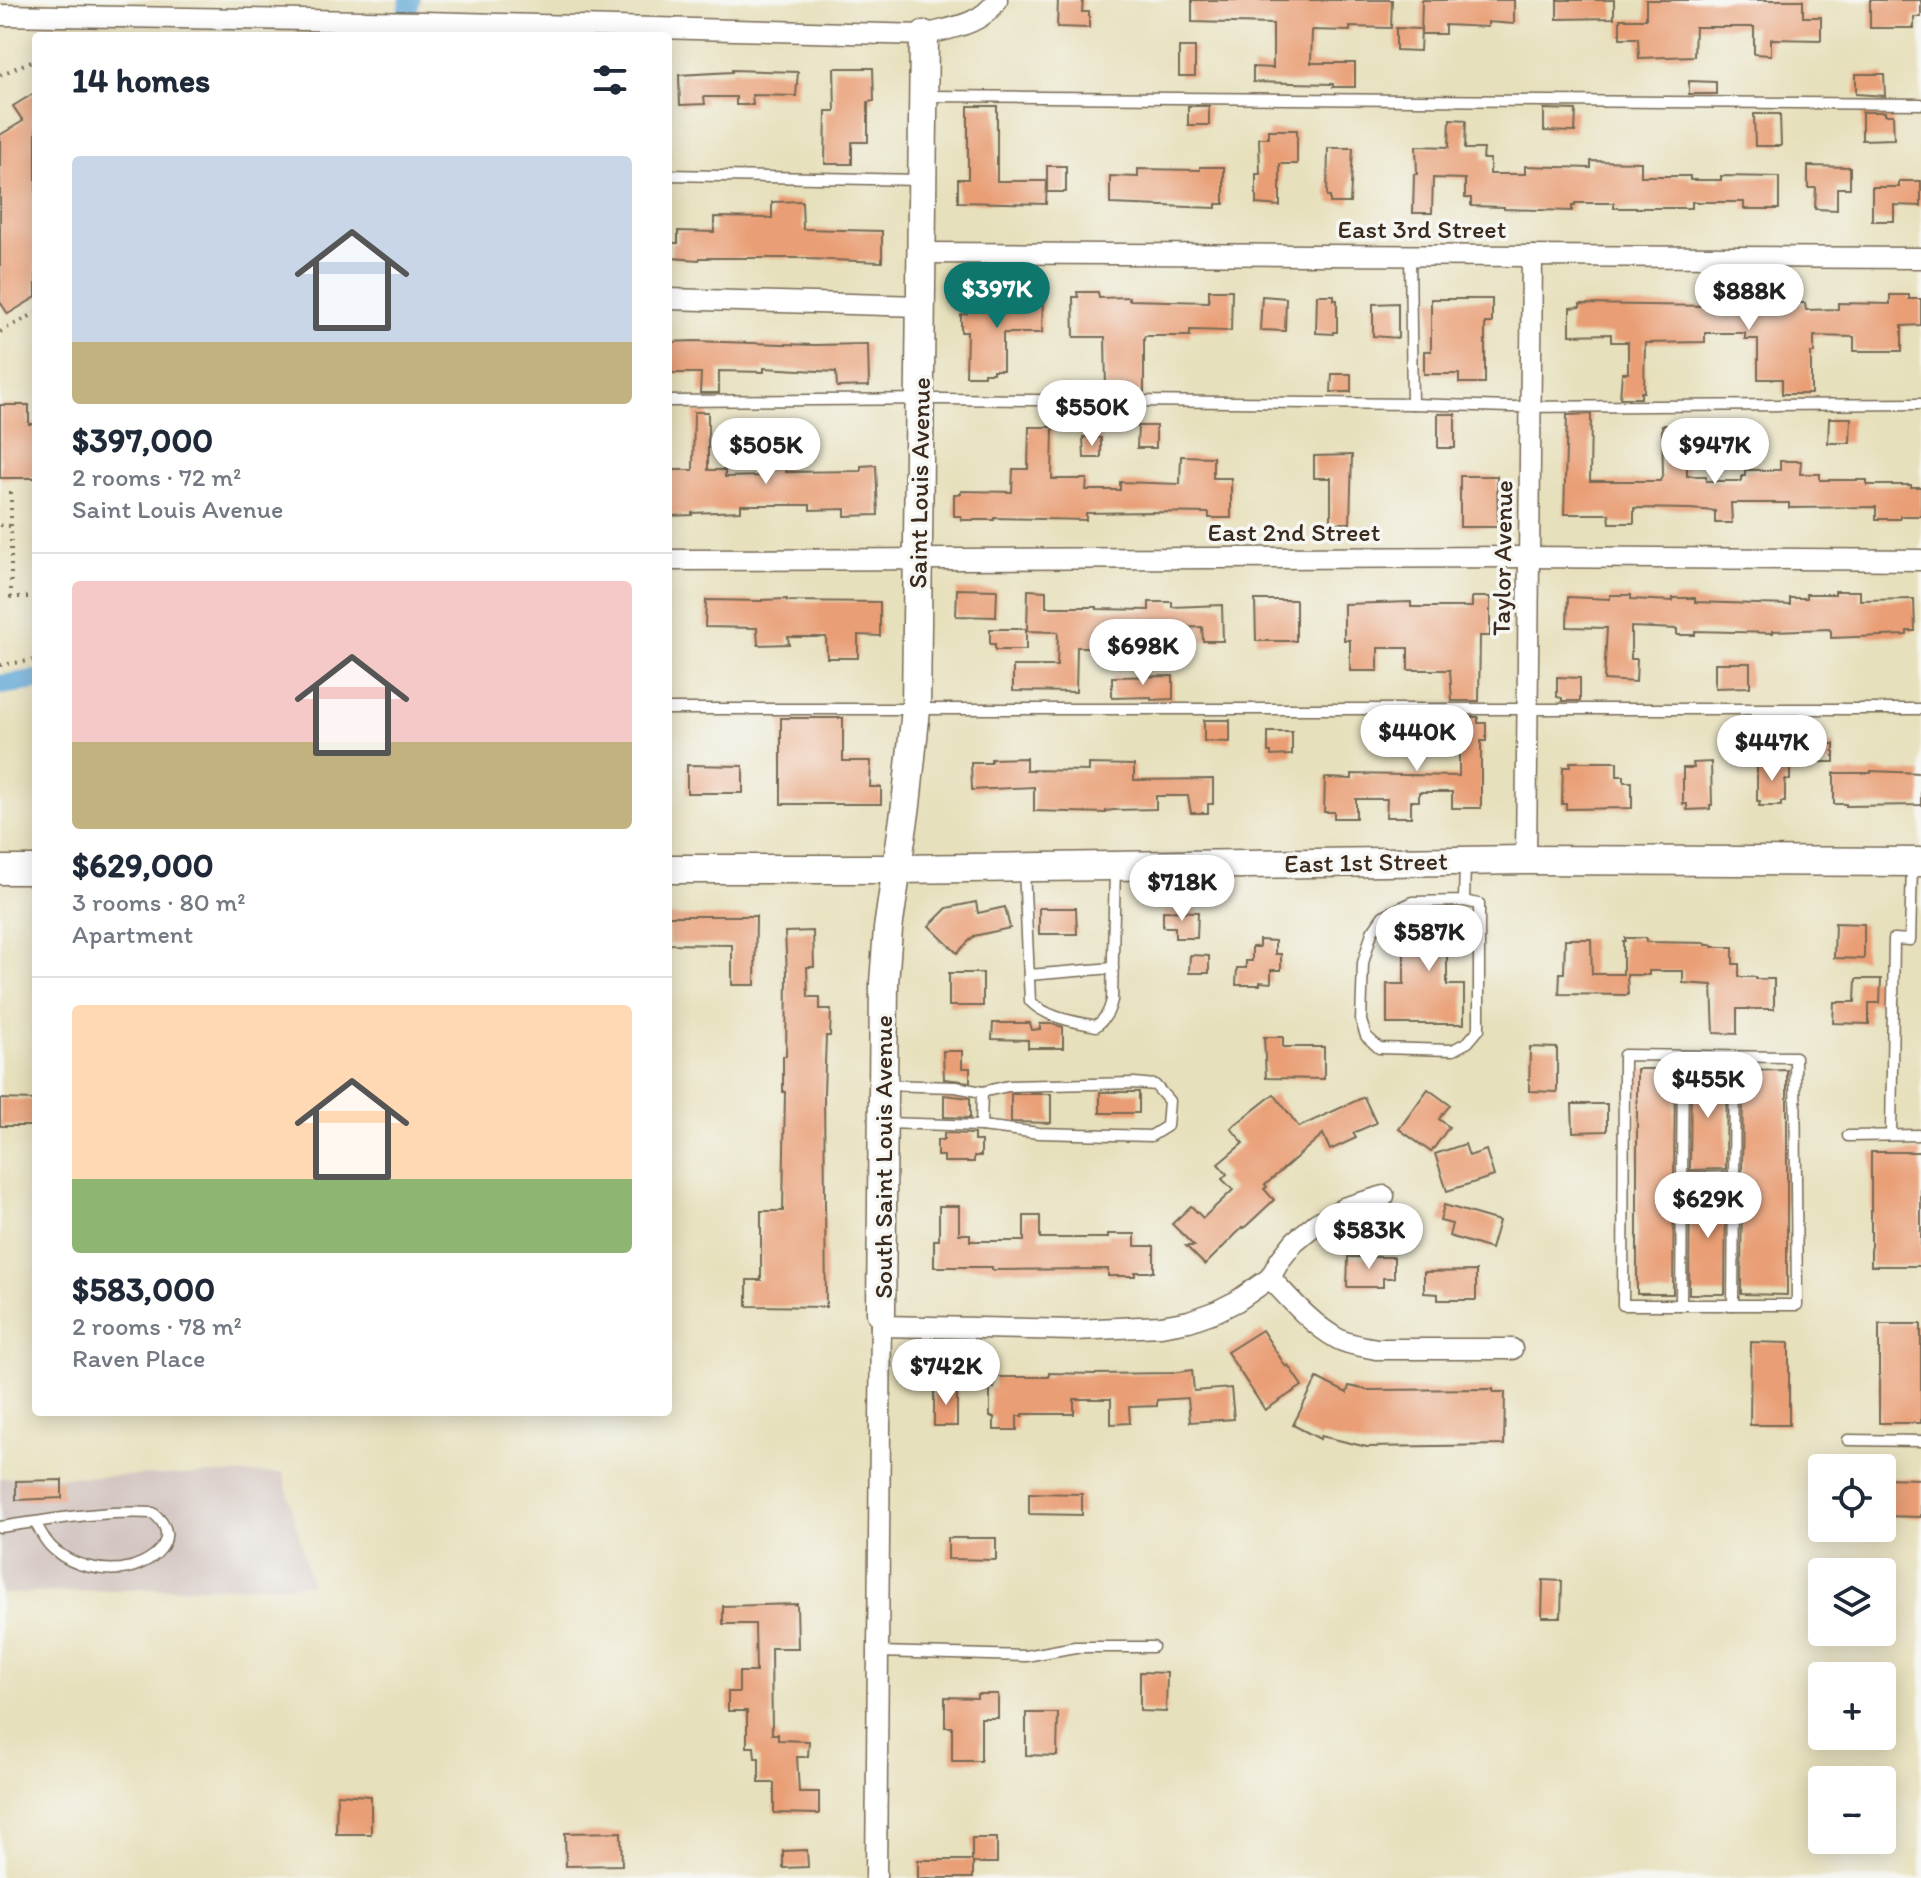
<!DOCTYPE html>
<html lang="en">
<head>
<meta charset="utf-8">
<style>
  body { margin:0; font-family:Itim,sans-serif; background:#f6f6f7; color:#1f2937; height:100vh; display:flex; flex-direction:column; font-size:30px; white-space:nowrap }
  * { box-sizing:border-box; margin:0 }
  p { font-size:26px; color:#747a83 }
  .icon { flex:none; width:44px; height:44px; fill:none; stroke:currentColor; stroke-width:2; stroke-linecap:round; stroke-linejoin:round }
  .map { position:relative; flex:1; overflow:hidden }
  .panel { position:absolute; left:32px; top:32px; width:640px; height:1384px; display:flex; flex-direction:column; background:#fff; border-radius:8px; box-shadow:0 4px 20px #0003 }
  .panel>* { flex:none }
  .buttons { position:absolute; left:1808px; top:1454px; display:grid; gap:16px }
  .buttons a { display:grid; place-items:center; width:88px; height:88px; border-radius:8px; background:#fff; box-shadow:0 4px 20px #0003; font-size:40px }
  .price { position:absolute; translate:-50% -68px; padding:0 18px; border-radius:28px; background:#fff; color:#222; font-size:26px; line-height:52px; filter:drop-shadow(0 2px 4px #0008) }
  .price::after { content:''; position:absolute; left:50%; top:48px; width:24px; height:18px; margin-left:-12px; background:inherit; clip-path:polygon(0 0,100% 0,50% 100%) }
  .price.selected { background:#0f766e; color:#fff }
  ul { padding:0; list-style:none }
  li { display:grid; align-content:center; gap:16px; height:424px; padding:0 40px }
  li+li { border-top:2px solid #e0e1e3 }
  li span { display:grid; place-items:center; height:248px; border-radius:8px; color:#555 }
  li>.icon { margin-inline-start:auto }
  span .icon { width:144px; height:144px; fill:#fffc; stroke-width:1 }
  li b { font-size:34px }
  h2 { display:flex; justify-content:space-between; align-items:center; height:96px; padding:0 40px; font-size:34px }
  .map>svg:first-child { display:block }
</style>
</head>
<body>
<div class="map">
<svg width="1921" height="1878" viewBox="0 0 1921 1878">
  <rect width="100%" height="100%" fill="#f6f6f2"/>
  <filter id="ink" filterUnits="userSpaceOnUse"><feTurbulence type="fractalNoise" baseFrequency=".0125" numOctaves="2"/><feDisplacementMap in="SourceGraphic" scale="16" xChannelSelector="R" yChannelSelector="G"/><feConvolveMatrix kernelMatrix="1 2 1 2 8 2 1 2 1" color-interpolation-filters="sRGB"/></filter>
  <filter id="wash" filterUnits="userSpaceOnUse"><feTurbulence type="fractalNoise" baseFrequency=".006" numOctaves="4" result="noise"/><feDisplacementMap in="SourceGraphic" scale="32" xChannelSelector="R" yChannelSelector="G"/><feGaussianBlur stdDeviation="1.8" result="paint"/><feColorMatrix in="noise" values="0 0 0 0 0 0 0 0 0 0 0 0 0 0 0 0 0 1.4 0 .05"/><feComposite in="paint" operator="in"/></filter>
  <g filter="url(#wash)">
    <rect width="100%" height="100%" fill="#e7e0bc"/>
    <!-- industrial -->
    <path fill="#cfc0bb" d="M283,1473l28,111 -311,10v-116z"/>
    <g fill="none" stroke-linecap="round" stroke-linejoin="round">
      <!-- canal -->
      <g stroke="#62a8d8" stroke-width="20">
        <path d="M402,36l8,-36"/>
        <path d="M0,685l36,-5"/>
      </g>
    </g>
    <g id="blocks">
      <!-- building -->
      <g fill="#e99e75">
        <path d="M1058,0h25l-1,12h7v16l-32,-1z"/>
        <path d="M1192,0h200l-1,28 -41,-1v4l-38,-1 -1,33h44v24h-22v-3l-80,-2v-15l20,1v-44l-81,-2z"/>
        <path d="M1422,0h92v24l-26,-2v5l-43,-2v9h-24z"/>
        <path d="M1557,0h57v18l-57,1z"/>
        <path d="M1646,0h157v17h18v23l-50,-1v16l-17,-1v-27h-59l-1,29 -55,2 -1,-20h-18v-19h26z"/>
        <path d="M1870,0h51v17h-7v11h-44z"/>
        <path d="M1396,28l25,1 -1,22 -24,-1z"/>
        <rect x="1179" y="47" width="16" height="29"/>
        <path d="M834,68h39l1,33 -6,1v40h-16v22h-27l1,-53h9z"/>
        <path d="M732,70l66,2 -2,24 -44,-1 1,10h-17v-8h-32l1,7 -25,1 -1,-30 53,-3z"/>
        <path d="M1856,74h28l1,22 -29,-2z"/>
        <path d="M1689,81l27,1v12h-27z"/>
        <path d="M36,92v205l-28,17 -8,-12v-167l23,-14 -10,-15z"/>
        <path d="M968,106h29v75h50l-1,23 -88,-2v-23h10z"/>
        <rect x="1188" y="106" width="21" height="19"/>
        <path d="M1544,109l32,1 -1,22 -31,-1z"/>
        <path d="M1862,112h23v3h8l1,24 -32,1z"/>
        <path d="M1754,114h26l1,32h-26z"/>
        <path d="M1450,119l16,1 -1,29h19l-1,10h7v15h35v-8l66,2v-7l50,1v14h49v4h31v-4l58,1v32h-35v-7h-52v6h-78v-5h-39v3h-3v5l-68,-2v-2l-33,-1v-8h-6v-19l-32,-1 -1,35h-19l1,-39h3l-1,-28 33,1z"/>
        <path d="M1268,130h29v34h-17v42l-24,-2v-30h4l-1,-36h9z"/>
        <path d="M1328,148h25l-3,55h-20v-6h-3z"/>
        <rect x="1047" y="166" width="19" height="26"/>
        <path d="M1808,166l42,1v21h-13v22l-22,-1 1,-21h-8z"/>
        <path d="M1200,167h24v37h-8v4l-106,-4v-28l28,1v-8l62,1z"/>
        <path d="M1899,181h22v25l-27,-1v16h-22v-34h27z"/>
        <path d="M802,201l1,28 79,2v31l-74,-3v-1h-108l-1,2 -28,-2 1,-15h6v-12l36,1v-15l58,1v-16z"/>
        <path d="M1209,290h23l-1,41 -41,-1v6h-45l-1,2v54l-26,1v-5h-12l-1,-51h-31l-1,-40h5l-1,-5h21l1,6 30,-1v3l80,2z"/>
        <path d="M1317,295h17v5h3v32h-4v2l-17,-1z"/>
        <path d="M1890,295h19v4h12v26l-19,1v25h-48v-14l-40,-1v17h-3v41h-29v-15h-24v-40h-13v-6h-40v9l-60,1 -1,49h-3v6h-21l2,-25h6v-31h-17v-8l-41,1v-27l10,-1v-3l131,2v-4l94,1 1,7 32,-1v-6l52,1z"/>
        <path d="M1262,296l24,2 -1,33 -25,-1z"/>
        <path d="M1021,297l22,1 -1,35h-39v37h-10v3h-9v3h-18l1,-44h-6v-17l6,-1v-7h13v-7l41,1z"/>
        <path d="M1431,299h61v24h-7v60h-26v-9h-35v-23h7z"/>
        <path d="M1398,303v35l-25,-2v-32z"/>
        <path d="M694,341l120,4 54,-1 1,42 -32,1 -1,-15 -72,-4v4l-45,-1v22h-19l1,-20h-31l-1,-31z"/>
        <path d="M1332,374h19v18h-20z"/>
        <path d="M0,405h29v19h7v54h-36z"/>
        <path d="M694,412h14v58h17v7l41,-1v-8h20v4l75,-1v-5l15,-1 2,50 -33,1v-7l-35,1v-5h-69v6l-49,2v2l-24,1v-46h25z"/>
        <rect x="1438" y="414" width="17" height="34"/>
        <path d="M1591,414l-1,67h70l3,-8 -1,-48h25v51h19v5h36v-5h3v-6h35v-9h21l-1,13h20v6h47v5h44v2h10v29h-21v3h-24v-12l-87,1v-5h-58l1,20h-17v-12l-25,-2 -56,-1v15h-24l-1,-9h-45l3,-99z"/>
        <path d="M1829,418h22l-1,25h-22z"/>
        <path d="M1138,426h18v22h-19z"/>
        <path d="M1029,427h24l-1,52h35l-1,11h34v-8l60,2 1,-28 32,1v21h18v40h-22v-5l-58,-1 -65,1v7l-92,-2v2h-33v-4h-7v-22h7v-3l51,1 1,-23h15z"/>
        <path d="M1083,437l18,1v20h-17z"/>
        <path d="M1352,455l-2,68h-19v-45h-17v-22z"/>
        <path d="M1460,476h37l1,51h-38z"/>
        <path d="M957,589l40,1 -1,27 -40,-1z"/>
        <path d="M1028,590l18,1v16h51v2l52,1v-8h23v5l50,-2 1,36h-20l-1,-14 -31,1v19h-23v-9l-51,-1v10h-20l-1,45 -63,-1v-25h44l1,-34 -31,-1z"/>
        <path d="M1835,591h25v9l54,-1 1,32h-8v4l-76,3v-7l-2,-2 -56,2v2l-78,-2v4h-18v-6l-46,-2v32h6l-1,23 -32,-2 3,-52 -40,-1 1,-30 42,2v-4h21v4l42,2v-3h22v4l95,3v-7h16v-4h29z"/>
        <path d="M1472,597h18v39h-10l-1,65h-27l-2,-31h-42v-22h-30v23h-28v-31h-6v-36l67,-2v5h61z"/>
        <path d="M787,599v2l93,1v34l-22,-1v23h-31l-1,-21h-38l1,7 -31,1 -1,-17 -52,-1 1,-27 56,1v-1z"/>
        <path d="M1255,600h41v41h-40z"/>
        <path d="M990,629h36v21h-31v-6h-5z"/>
        <path d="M1715,663h35v24l-35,1z"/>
        <path d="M1173,676v23l-22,1v-3l-39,1v-21z"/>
        <path d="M1557,677l23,1v23h-18v-3l-5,-1z"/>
        <path d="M1452,717h26v6h8v18h-5v67h-29v-16h-33v9h-8v16h-25l1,-18h-31v19h-22v-6h-10l1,-34 27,1v-5l107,2v-35h-2v-3l-54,1v-20z"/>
        <path d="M781,718h62v43h28l-1,26h11v17h-100z"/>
        <path d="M1741,719h24v15l-24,1z"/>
        <path d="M1204,720h26v22l-26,-1z"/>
        <path d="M1268,732h24v23l-21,1v-4h-3z"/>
        <rect x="1795" y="744" width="39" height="18"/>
        <path d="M1026,758v12l63,1v-7l45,1v15l79,-1v25h-5v9h-17l-3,-17h-32v13l-42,1 -8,1v2l-72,-2v-24l-62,3 -1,-27h20v-4z"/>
        <path d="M1570,762h47v14h7v6h8v26l-66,1v-5h-4l1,-37h7z"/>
        <path d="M1711,762l1,43h-2v4l-23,1v-6h-4v-36h11l-1,-5z"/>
        <path d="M1766,762h24v18h-5v22h-4v4h-22l1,-5h-3v-35h9z"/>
        <path d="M687,765l56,1v27h-56z"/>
        <path d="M1871,771l50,2v32l-75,1v-2h-12v-31h37z"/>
        <path d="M976,902l2,11 27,-6 5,21 -36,8 -17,17 -28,-27 18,-18z"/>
        <path d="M1039,908h37l1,26h-38z"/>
        <path d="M1163,911l35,1 -1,26h-22v-11h-12z"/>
        <path d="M1418,914h53v29h-24v42h17v39h-77v-40h17v-61h14z"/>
        <path d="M668,916h88l-1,69h-23v-40l-64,-1z"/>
        <path d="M1835,923l29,1v35l-30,-1z"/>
        <path d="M813,931l1,36h-7l1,30h12v12h11l-1,27h-4l-2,57 2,214 -79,-1v-26h14v-69h22l2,-119h-2v-36h3l1,-82 -2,-42z"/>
        <path d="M1625,938h21v4l60,1v2h6v2h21v17h6v13h17v2h18v30h-37v25l-23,-1 -2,-48 -29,-2v-12h-34v4h-22l1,20 -69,-1 1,-21h4l1,-34h26l1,35h31v-33h2z"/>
        <path d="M1259,940l16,1v13h6v16h-10v13l-11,-1v3h-24l1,-17h9v-7h6v-14h7z"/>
        <path d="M1190,955l19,1v17h-20z"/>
        <rect x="949" y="973" width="34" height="33"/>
        <path d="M1856,979h25l-1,24h-11v21l-36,-1 1,-21h21z"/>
        <path d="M993,1023h37l2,7 8,-1v-5h13l10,3v21h-35v-8l-36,-1z"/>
        <path d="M1264,1037h19v10h41v32l-58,-1z"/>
        <path d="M1530,1047l27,1v44l-28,-1z"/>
        <path d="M943,1051h19v17h8v14l-26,-3z"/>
        <path d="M1637,1069h38l-2,225h-36z"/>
        <path d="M1787,1070v225l-46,-1 2,-223z"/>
        <path d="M1691,1071h36l-1,98 -36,1z"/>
        <path d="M1428,1089l22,16 -11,14 10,8 -18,25 -32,-23z"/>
        <rect x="1100" y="1092" width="39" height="21"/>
        <path d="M1011,1094h40v29l-40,-1z"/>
        <path d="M1274,1094l25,33 65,-30 12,26 -23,10 3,5 -26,12 -7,-16 -58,51 2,2 -3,2 10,11 -30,28 -1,-1 -38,38 -19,-19h8l-22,-22 19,-18 12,12 30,-28 -11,-11 5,-5 -9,-10 25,-21 -12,-15z"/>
        <path d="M944,1095l26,3v20l-26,-1z"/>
        <path d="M0,1099l36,1v26h-36z"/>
        <path d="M1572,1104h35v27l-34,1z"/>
        <path d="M944,1133l30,1v7h7v15h-7v6h-30v-6h-7v-16h7z"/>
        <path d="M1465,1144l4,12 17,-6 8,26 -47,15 -12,-37z"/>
        <rect x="1871" y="1152" width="50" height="114"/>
        <path d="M1726,1185l-1,109h-36l1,-108z"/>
        <path d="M1444,1205l55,16 -8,28 -42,-13 3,-12 -12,-3z"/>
        <path d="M939,1206h20v28h11v7h54v-25h16v22h68v-4h27v12h19v26h-19v4h-27v-7l-116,1v-3h-58v-27h5z"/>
        <path d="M1348,1257h46v21h-11v9h-36z"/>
        <path d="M1476,1271v29h-38v-6l-14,-1v-21z"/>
        <rect x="1879" y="1324" width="42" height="99"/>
        <path d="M1262,1330l24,37 2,-2 14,21 -37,24 -38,-58z"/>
        <path d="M1751,1342l38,1v82h-39z"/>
        <path d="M1192,1370l2,21 37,-3 3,31 -44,3 -2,-24 -31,2v6l-28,1 1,16 -19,1v-25h-37v15h-51v2h-6v14h-23v-13h-4v-29h4v-11h55v-4l45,1 78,-1z"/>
        <path d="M1317,1378l30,15 2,-7 18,4 126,-1v3h12l-1,53 -137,2 -46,-11 -1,3 -27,-14z"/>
        <rect x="934" y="1388" width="23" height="38"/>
        <path d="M1882,1478l39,1v38l-39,-1z"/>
        <path d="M62,1480v18l-46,2v-19z"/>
        <path d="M1029,1493l53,1v21l-53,-1z"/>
        <path d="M948,1538h48v22l-48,-1z"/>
        <path d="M1543,1580l19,1 -1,36h-19z"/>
        <path d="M797,1604l1,44h-27l1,86h6v6l31,1 -1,16h-11l2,35h20v22l-45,-1v-30h-15v-25h-4l-1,-11h-7v-36h-19v-19h11v-20h17l-1,-48h-32v-18z"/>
        <path d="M1140,1672l27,1 -1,39 -26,-1z"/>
        <path d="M977,1694h21v24h-17v43h-29v-34h-7v-30l32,1z"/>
        <path d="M1026,1713h32l-1,43 -31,-1z"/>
        <path d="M337,1794l34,2v38h-35z"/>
        <path d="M621,1832l1,33 -56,1 -1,-33z"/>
        <path d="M972,1838h25v25h-24v15h-55v-18h54z"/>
        <path d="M807,1850l1,17 -25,1v-17z"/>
      </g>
    </g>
  </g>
  <g filter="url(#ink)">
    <use href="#blocks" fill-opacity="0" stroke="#776a55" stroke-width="2"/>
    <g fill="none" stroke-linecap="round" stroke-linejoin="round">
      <defs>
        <g id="lane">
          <path d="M927,96l994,8"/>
          <path d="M668,175l253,5"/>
          <path d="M668,401l273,-2 471,5 -2,-149"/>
          <path d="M1412,404l98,3 411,-3"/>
          <path d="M668,709h1253"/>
          <path d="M1024,869l6,132c17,17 42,20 66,25 10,-8 13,-14 16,-26l3,-133"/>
          <path d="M1464,901l15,3v125l-11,13 -15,8 -74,-2 -13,-12 -5,-15 2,-58 9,-31 11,-16 30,-14 51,-1 1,-38"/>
          <path d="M1029,975l84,-7"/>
          <path d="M1624,1055l171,2 2,248h-174z"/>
          <path d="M884,1085l72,2 26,5 -1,34 -96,-3"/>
          <path d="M981,1126l58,7 112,3 16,-10 2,-25 -14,-16 -21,-2 -126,3 -26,6"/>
          <path d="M1891,1135l3,-196 16,1 2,-74"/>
          <path d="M1848,1136l73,-1"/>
          <path d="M1682,1178l52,-1"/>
          <path d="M1681,1305l2,-249"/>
          <path d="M1733,1305l2,-249"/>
          <path d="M1848,1440l73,1"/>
          <path d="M0,1527c51,-7 101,-17 153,-14 33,26 -3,52 -31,56 -23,2 -47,-3 -65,-17 -10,-7 -16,-19 -22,-30"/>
          <path d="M878,1652l148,4 49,-9h78"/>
        </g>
        <g id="street">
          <path d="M0,15l424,7 500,13c26,-7 58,-10 73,-35"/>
          <path d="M922,253l999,5"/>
          <path d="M668,299l253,7"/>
          <path d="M668,560l860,-3 393,3"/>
          <path d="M1526,860l6,-604"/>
          <path d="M1270,1278c21,22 41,46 68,61 11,6 25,7 38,10h136"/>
          <path d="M881,1326l194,4 86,-4 28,-5 28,-10 20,-10 33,-23 10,-18 15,-19 22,-18 29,-16 38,-11"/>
          <path d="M876,1878l5,-565"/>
        </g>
        <g id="secondary">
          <path d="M668,869h229l629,-9 395,2"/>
          <path d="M0,870h36"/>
          <path d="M881,1313l3,-330 4,-54 18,-124 10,-96 8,-674"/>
        </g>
      </defs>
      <!-- lane casing -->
      <use href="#lane" stroke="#776a55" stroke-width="13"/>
      <!-- street casing -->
      <use href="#street" stroke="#776a55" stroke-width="23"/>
      <!-- secondary casing -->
      <use href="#secondary" stroke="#776a55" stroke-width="31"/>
      <!-- path -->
      <g stroke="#776a55" stroke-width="4" stroke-dasharray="2 6" stroke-linecap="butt">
        <path d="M0,75l36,-16"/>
        <path d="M0,332l36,-19"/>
        <path d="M11,492v105h25"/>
        <path d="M0,525l11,1"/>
        <path d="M0,665l36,-5"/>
      </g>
      <!-- lane -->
      <use href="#lane" stroke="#fff" stroke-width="10"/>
      <!-- street -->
      <use href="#street" stroke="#fff" stroke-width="20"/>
      <!-- secondary -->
      <use href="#secondary" stroke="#fff" stroke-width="28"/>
    </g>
  </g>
  <g text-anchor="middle" stroke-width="7" stroke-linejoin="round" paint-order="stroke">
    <!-- street labels -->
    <g font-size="26" fill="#3b2a1e" stroke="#f6f6f2">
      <text x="1422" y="238">East 3rd Street</text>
      <text transform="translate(919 483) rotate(-89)" y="9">Saint Louis Avenue</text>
      <text x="1294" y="541">East 2nd Street</text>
      <text transform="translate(1502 558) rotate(-89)" y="9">Taylor Avenue</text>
      <text transform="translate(1366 862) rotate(-1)" y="9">East 1st Street</text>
      <text transform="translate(883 1157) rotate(-90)" y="9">South Saint Louis Avenue</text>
    </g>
  </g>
</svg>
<div class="buttons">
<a><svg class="icon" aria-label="locate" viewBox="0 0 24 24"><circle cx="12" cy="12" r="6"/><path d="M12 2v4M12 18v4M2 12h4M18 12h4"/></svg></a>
<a><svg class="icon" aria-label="layers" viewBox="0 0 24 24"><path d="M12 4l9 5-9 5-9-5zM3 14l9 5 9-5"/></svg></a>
<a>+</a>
<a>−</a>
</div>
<b class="price selected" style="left:997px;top:330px">$397K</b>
<b class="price" style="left:1749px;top:332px">$888K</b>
<b class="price" style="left:1092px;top:448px">$550K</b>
<b class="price" style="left:766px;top:486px">$505K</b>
<b class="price" style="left:1715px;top:486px">$947K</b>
<b class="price" style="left:1143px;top:687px">$698K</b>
<b class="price" style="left:1417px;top:773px">$440K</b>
<b class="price" style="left:1772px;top:783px">$447K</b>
<b class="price" style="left:1182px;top:923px">$718K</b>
<b class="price" style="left:1429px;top:973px">$587K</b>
<b class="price" style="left:1708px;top:1120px">$455K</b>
<b class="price" style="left:1708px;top:1240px">$629K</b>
<b class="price" style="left:1369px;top:1271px">$583K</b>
<b class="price" style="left:946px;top:1407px">$742K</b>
<section class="panel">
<h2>14 homes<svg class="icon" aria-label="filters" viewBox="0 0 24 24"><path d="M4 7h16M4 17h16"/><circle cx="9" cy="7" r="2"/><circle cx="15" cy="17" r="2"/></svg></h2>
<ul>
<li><span style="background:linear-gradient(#c9d6e8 75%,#c2b280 0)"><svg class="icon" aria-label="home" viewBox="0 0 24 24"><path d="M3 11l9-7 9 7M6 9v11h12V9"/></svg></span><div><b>$397,000</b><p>2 rooms · 72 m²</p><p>Saint Louis Avenue</p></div></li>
<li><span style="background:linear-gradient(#f6c9c9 65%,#c2b280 0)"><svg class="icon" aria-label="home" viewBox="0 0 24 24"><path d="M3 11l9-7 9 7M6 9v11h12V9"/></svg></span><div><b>$629,000</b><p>3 rooms · 80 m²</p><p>Apartment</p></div></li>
<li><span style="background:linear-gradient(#ffd9b3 70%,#8fb573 0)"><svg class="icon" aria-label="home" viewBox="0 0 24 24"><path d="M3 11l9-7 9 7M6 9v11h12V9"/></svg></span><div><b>$583,000</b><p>2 rooms · 78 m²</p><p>Raven Place</p></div></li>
</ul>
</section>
</div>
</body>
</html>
